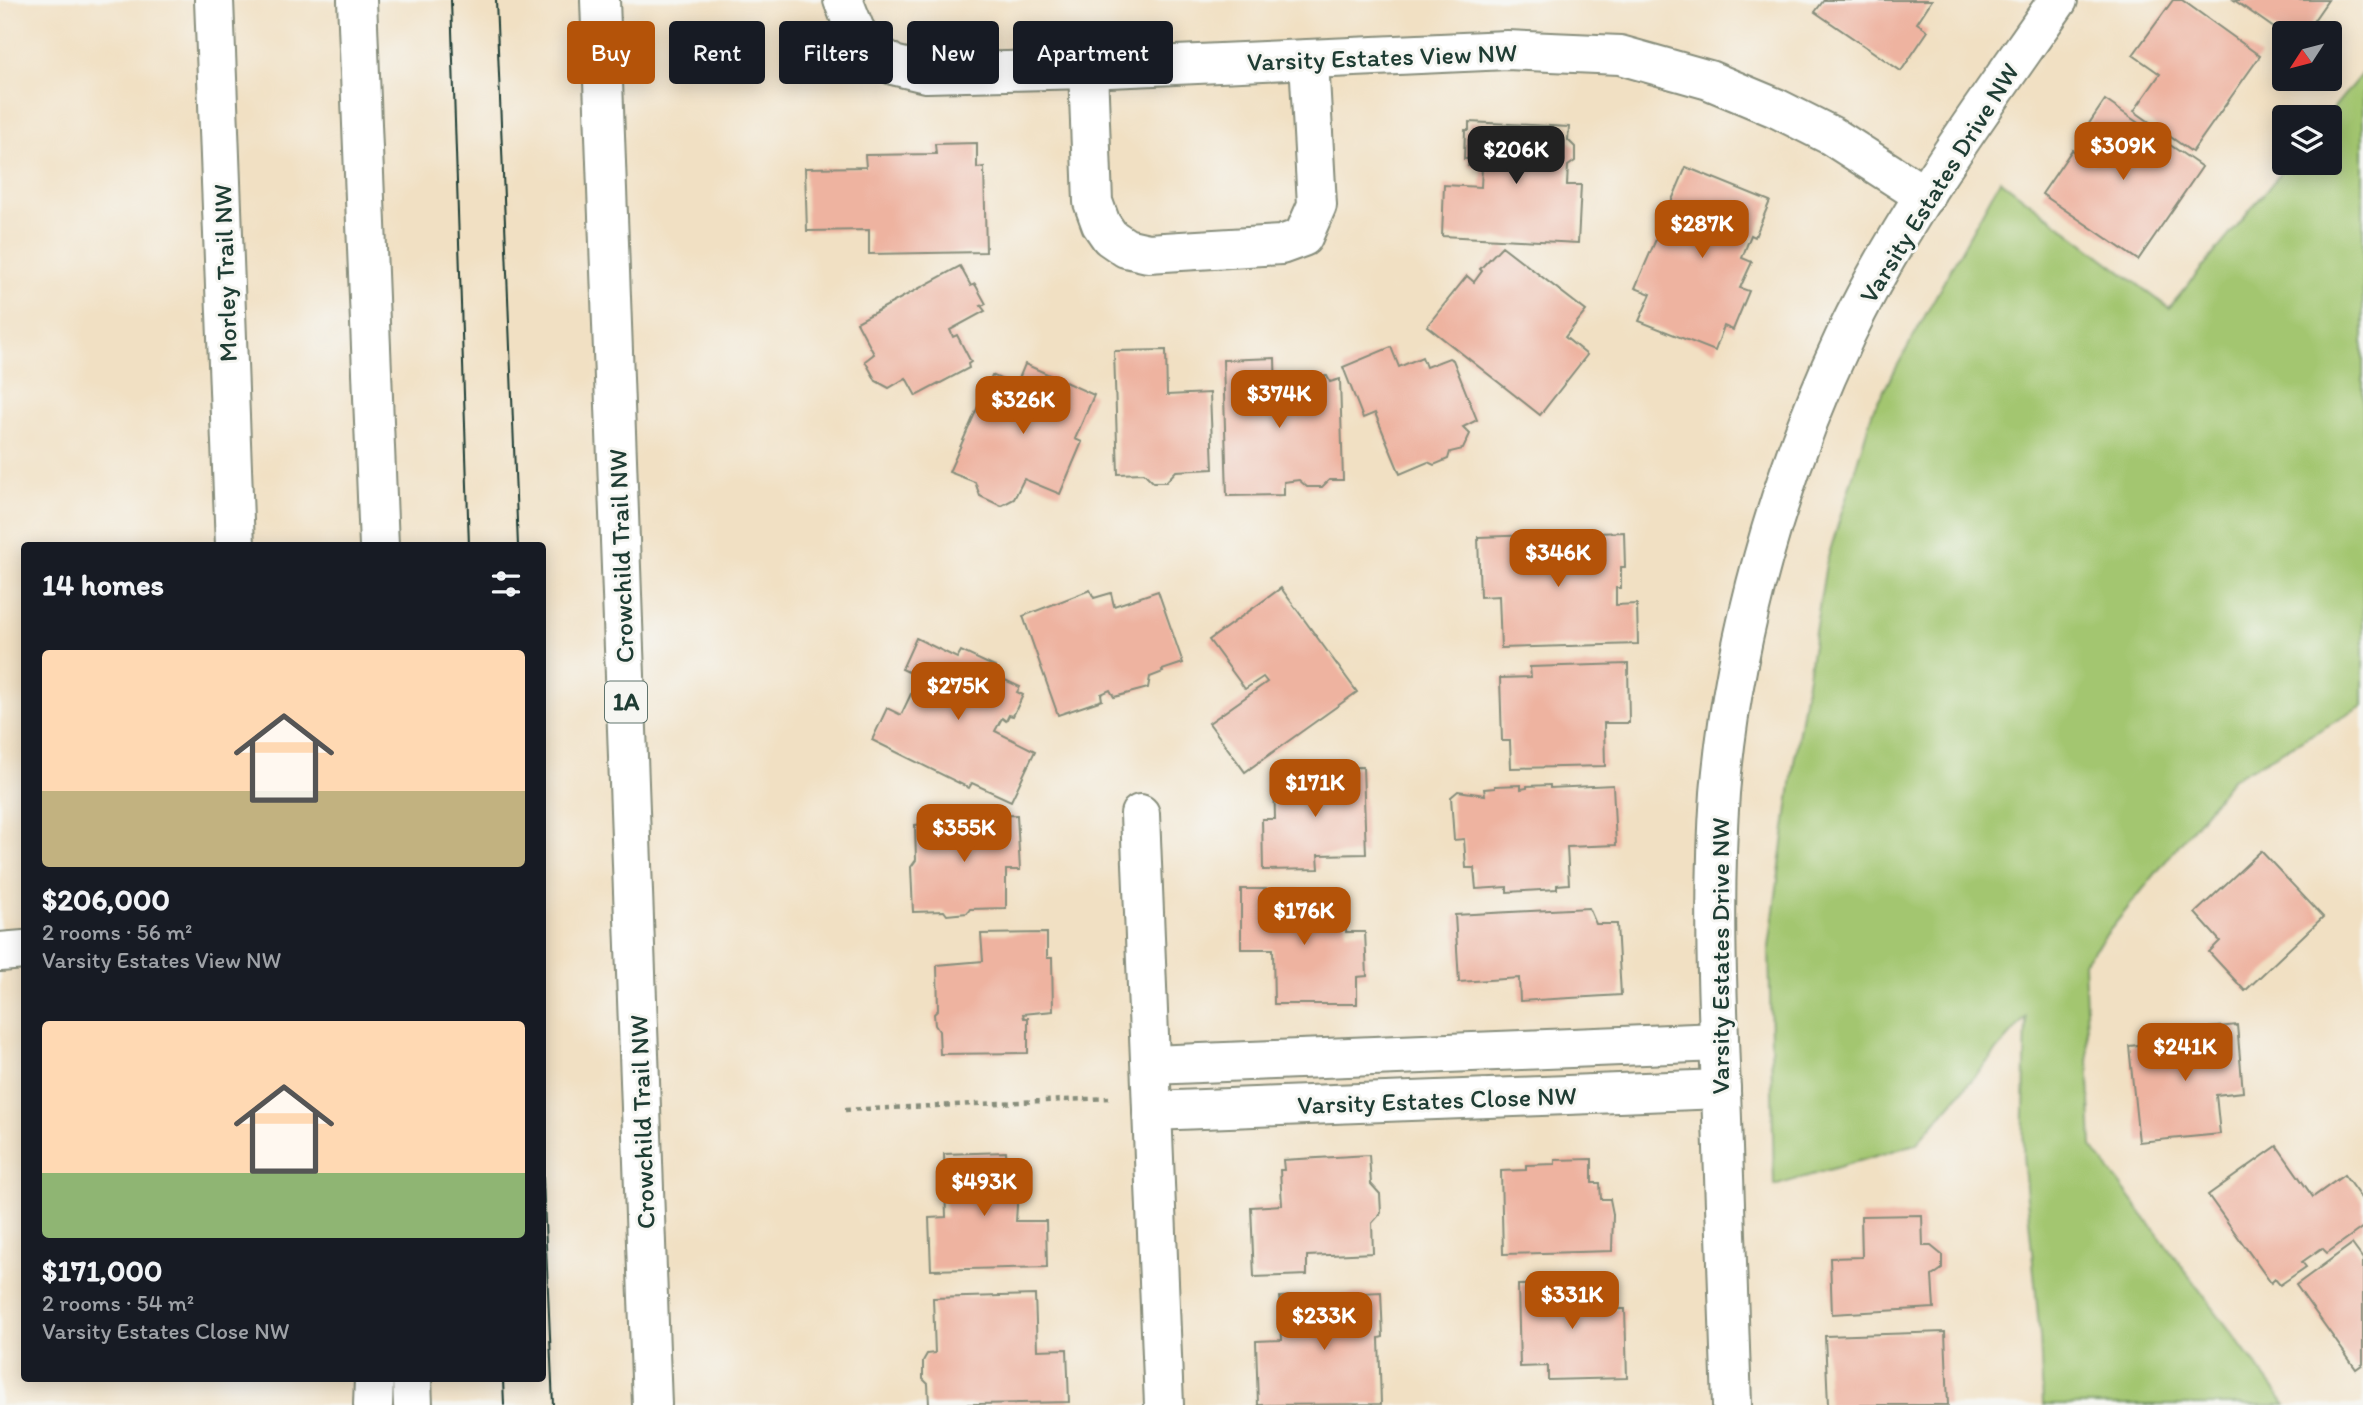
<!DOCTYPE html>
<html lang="en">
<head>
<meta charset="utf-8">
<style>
  body { margin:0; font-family:Itim,sans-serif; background:#20242c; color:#f1f3f6; height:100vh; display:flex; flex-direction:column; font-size:26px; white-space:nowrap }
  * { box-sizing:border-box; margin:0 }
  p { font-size:23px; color:#9ea1a6 }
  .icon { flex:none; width:38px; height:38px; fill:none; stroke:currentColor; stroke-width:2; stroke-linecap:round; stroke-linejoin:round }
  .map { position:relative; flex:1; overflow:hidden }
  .sheet { position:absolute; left:21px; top:542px; width:525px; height:840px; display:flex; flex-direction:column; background:#171b24; border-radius:7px; box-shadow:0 4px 18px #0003 }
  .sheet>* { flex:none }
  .banner { position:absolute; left:567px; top:21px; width:665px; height:63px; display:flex; gap:14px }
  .needle { width:46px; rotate:234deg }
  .tools { position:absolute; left:2272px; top:21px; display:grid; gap:14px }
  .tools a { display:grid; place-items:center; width:70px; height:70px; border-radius:7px; background:#171b24; box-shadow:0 4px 18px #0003; font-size:35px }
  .price { position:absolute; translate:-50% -60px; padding:0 16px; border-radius:14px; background:#b45309; color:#fff; font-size:23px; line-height:46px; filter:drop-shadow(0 2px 4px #0008) }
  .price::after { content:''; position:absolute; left:50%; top:42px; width:21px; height:16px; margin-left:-10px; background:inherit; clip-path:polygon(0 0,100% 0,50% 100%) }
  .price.current { background:#222; color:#fff }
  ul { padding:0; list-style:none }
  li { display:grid; align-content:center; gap:14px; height:371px; padding:0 21px }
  li span { display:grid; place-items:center; height:217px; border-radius:7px; color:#555 }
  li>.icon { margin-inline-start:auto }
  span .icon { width:126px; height:126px; fill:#fffc; stroke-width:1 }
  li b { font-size:30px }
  h2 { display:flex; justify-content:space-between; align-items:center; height:84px; padding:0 21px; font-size:30px }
  .chip { padding:0 24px; border-radius:7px; background:#171b24; box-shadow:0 4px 18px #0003; font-size:24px; line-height:63px }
  .chip.current { background:#b45309; color:#fff }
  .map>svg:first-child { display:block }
</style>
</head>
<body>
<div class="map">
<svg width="2363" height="1405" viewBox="0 0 2363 1405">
  <rect width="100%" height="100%" fill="#f6f6f2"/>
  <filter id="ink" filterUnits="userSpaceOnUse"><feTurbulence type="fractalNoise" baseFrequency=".0143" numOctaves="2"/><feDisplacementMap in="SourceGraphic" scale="14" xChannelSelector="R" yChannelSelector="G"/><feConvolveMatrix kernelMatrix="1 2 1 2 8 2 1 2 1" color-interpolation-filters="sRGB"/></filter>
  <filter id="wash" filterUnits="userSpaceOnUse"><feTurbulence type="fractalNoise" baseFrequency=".00686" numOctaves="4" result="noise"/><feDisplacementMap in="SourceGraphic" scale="28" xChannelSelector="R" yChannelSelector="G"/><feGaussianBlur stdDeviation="1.57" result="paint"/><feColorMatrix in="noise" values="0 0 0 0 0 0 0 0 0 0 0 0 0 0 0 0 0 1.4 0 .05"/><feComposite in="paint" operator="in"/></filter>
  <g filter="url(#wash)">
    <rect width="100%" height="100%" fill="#f1e0c3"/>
    <!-- green -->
    <path fill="#a3c670" stroke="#618252" stroke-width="2" d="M2363,72v634l-131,73 -148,183 8,185 194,258h-243l-3,-68 -17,-181 3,-139 -110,127 -142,42 -5,-239 25,-185 32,-198 47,-154 127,-230 169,128 120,-145h40v-46h-3z"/>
    <g id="blocks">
      <!-- building -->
      <g fill="#eeb3a0">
        <path d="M1824,0h108l-15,23 11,8 -27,40 -86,-59z"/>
        <path d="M2173,0h9l78,56 -68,96 -58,-41 26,-37 -27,-19z"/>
        <path d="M2234,0h94l-23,33h-21v2z"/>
        <path d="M2105,100l97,67 -64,93 -96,-66 30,-44 21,14 12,-18 -21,-15z"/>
        <path d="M1469,122l100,5 -1,13 7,7v14l-7,5 -1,19h14l-3,58 -136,-7 2,-51 37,2 1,-20 -14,-1 1,-7h-5l1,-29h4z"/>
        <path d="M977,143v25l7,-1 2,85 -117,2v-24l-62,1 -2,-63 61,-1 -1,-12 71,-1 -1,-10z"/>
        <path d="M1686,167l84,34 -15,36 -4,-2 -9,23 10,4 -12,26 9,3 -16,39 -9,-4 -9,25 -76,-30 12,-27 -16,-6 28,-65 14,6 6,-16 -14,-6z"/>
        <path d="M1502,246l84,65 -21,26 22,18 -47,60 -113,-89 40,-50 7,6 8,-11 -2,-2z"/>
        <path d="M960,266l11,20 4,-2 11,20 -5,2 4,5 -35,19 3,7 4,-2 14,27 -3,2 1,4 -53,28 -10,-18 -17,10 -13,-7 -11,-20 9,-7 -17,-32z"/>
        <path d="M1391,347l8,20 23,-10 4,10 23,-9 4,2 24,60 -14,7 7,7 -7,15 -13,3 -2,7 -14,6 -6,-3 -28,12 -25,-61 -12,5 -20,-51z"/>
        <path d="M1166,350l1,45 43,-2 3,76 -37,2 -10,11h-13l-9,-9 -26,1 -4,-123z"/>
        <path d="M1275,358l1,38 21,-1 -1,-13h7l5,-6h19l3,6 10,-3 3,101h-14l-7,7h-15l-8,-7 -15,2v13l-57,1 -4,-136z"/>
        <path d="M1025,364l69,31 -19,44 7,3 -22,52 -36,-15 -10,20 -13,7 -21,-10 -5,-14 -26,-10 43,-97 24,11z"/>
        <path d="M1624,532l1,35h-4v21h-5v17l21,-1 1,40 -137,4 -2,-52 -19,1 -2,-60z"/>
        <path d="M1281,588l76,104 -112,80 -36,-49 58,-41 -4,-5 -18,12 -36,-49z"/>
        <path d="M1090,590l4,8 17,-5 3,13 44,-15 25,72 -21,7 1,2 -13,5 -2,11 -34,9 -4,-7 -9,4 1,6 -44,15 -35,-99z"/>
        <path d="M916,638l41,20 4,-7 34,16 -3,7 28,13 -3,5 6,3 -10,21 -4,-1 -3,6 -4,-3 -7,13 40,20 -24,50 -39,-18 -3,5 -97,-48 15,-32 14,7 18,-38 -17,-8z"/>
        <path d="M1628,664l1,59h-25l1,43 -94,2 -1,-27h-8l-2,-63 31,-1 -1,-10z"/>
        <path d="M1363,767l3,87 -48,1 1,14 -56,1 -1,-51h13l-1,-45 49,-1v-5z"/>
        <path d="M1521,785v4l6,-1v-2l23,-1v3l63,-3 3,60 -49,2 2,37 -12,1v4l-50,3v-5l-31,2 -2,-21h-8l-2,-29 -10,1 -3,-43 7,-6 27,4 -1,-6 11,-1v-2z"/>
        <path d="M1017,815l3,55h-14v38l-36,1 -3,4 -20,2 -3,-4 -31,1 -2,-45 5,-7 -1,-35 45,-4 1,-4z"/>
        <path d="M2261,851l62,66 -78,74 -36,-39 11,-11 -25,-28z"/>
        <path d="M1241,889h58v19h47v24h19l2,44 -10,1v27h-83l-1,-55h-32z"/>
        <path d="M1589,908l7,16h21l4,71 -101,6 -1,-23 -60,4 -4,-67z"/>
        <path d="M1047,933v25h5l1,53 -30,3 1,4h4v35l-88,1 -1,-23 -4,-6 -1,-11 4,-4 -1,-45 46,-4 -2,-27z"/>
        <path d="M2237,1025l6,67 -27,3 4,39 -81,8 -10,-96 50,-5 -1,-10z"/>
        <path d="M2277,1146l36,51 31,-22 19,26v26l-36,26 -5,-5 -20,14 4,5 -26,18 -5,-6 -4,4 -63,-88z"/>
        <path d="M1006,1152l1,14 14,-1 1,25h-4l-2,31h30l1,46 -116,3 -2,-52 17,-1 -2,-63z"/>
        <path d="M1369,1155l2,29 9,10 1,19 -9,10 1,30 -66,3v19l-53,2 -3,-70 31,-2 -2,-35h4l-1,-10z"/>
        <path d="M1592,1159v24h8l1,16h9l3,15 -1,37 -109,3 -2,-83 25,-1v-5l29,-1v-4z"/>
        <path d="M1922,1215l1,31h8l11,9v14l-10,7 2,32 -102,6 -2,-56 32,-1 -1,-41z"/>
        <path d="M2352,1244l11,15v105l-7,5 -60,-84z"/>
        <path d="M1610,1283v26h15l2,69 -79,2v-14l-28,1 -2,-82z"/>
        <path d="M1381,1292l2,45 -4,1 2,66 -123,1 -2,-64 26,-1 -2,-43z"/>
        <path d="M1035,1295l2,55 30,-1 2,53 -140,3 -1,-21 -5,-5v-18l4,-7 8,-1 -2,-55z"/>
        <path d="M1945,1332l3,73h-120l-3,-69z"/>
      </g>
    </g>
  </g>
  <g filter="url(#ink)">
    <use href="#blocks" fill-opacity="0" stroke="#888e7c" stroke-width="2"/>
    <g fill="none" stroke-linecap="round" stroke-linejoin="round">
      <defs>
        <g id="minor">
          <path d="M214,0l21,546"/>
          <path d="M843,0l12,30 10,15 28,20 33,8 162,-4 419,-19 113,5 89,25 67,28 56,28 93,60"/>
          <path d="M1088,69l5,133 8,22 9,13 16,11 22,5 133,-8 22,-8 14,-32 -8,-145"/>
          <path d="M1140,814l24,591"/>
          <path d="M0,952l24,-2"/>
          <path d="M1151,1065l568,-23"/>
          <path d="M1152,1111l569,-22"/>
          <path d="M1732,1405c-4,-105 -7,-209 -11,-314 -4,-99 -8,-199 -1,-298 13,-155 60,-320 126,-459 57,-119 137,-226 212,-334"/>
        </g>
        <g id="highway">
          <path d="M357,0l22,546"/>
          <path d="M600,0l52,1405"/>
          <path d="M412,1379l1,26"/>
          <path d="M373,1405l1,-26"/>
        </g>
      </defs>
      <!-- minor casing -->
      <use href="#minor" stroke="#888e7c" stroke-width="42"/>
      <!-- highway casing -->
      <use href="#highway" stroke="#888e7c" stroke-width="42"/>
      <!-- path -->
      <path stroke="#888e7c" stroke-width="4.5" stroke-dasharray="5 5" stroke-linecap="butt" d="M845,1110l264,-12"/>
      <!-- minor -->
      <use href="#minor" stroke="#fff" stroke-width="38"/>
      <!-- highway -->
      <use href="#highway" stroke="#fff" stroke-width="38"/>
      <!-- tram -->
      <g stroke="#1f3d34" stroke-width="2">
        <path d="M451,0l18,546"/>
        <path d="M496,0l22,546"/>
        <path d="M542,1155l11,250"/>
        <path d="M503,1379l1,26"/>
      </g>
    </g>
  </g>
  <g text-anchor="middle" stroke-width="6" stroke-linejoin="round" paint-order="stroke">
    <!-- shield labels -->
    <rect fill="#f6f6f2" stroke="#60746d" stroke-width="2" x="605" y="681.5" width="42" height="41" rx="5"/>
    <g font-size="24" font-weight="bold" fill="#1f3d34">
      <text x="626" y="710">1A</text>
    </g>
    <!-- street labels -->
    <g font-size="26" fill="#1f3d34" stroke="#f6f6f2">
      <text transform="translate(1382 57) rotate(-2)" y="9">Varsity Estates View NW</text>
      <text transform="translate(1939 183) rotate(-58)" y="9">Varsity Estates Drive NW</text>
      <text transform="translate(225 273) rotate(-92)" y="9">Morley Trail NW</text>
      <text transform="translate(621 556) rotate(-92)" y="9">Crowchild Trail NW</text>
      <text transform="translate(1720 956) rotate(-90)" y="9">Varsity Estates Drive NW</text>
      <text transform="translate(1437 1100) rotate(-2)" y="9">Varsity Estates Close NW</text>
      <text transform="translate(642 1122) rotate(-92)" y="9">Crowchild Trail NW</text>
    </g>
  </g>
</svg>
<div class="tools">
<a><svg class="needle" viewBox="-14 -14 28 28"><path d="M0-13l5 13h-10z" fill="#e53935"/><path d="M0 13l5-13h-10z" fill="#9ea1a6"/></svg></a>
<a><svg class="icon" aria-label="layers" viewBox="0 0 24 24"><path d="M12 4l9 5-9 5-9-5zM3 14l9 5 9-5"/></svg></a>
</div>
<b class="price" style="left:2123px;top:182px">$309K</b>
<b class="price current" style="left:1516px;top:186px">$206K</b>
<b class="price" style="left:1702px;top:260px">$287K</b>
<b class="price" style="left:1279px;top:430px">$374K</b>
<b class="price" style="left:1023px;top:436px">$326K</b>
<b class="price" style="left:1558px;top:589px">$346K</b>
<b class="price" style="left:958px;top:722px">$275K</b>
<b class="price" style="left:1315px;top:819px">$171K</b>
<b class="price" style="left:964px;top:864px">$355K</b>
<b class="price" style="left:1304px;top:947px">$176K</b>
<b class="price" style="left:2185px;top:1083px">$241K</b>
<b class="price" style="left:984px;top:1218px">$493K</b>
<b class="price" style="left:1572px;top:1331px">$331K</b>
<b class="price" style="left:1324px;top:1352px">$233K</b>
<div class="banner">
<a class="chip current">Buy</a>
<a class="chip">Rent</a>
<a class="chip">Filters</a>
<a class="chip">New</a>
<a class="chip">Apartment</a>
</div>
<section class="sheet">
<h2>14 homes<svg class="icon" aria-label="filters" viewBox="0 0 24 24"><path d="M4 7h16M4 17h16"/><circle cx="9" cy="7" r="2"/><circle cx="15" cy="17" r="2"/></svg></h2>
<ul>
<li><span style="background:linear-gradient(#ffd9b3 65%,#c2b280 0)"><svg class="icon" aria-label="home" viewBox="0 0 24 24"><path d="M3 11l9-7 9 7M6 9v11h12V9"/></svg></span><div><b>$206,000</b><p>2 rooms · 56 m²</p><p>Varsity Estates View NW</p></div></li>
<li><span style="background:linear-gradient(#ffd9b3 70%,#8fb573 0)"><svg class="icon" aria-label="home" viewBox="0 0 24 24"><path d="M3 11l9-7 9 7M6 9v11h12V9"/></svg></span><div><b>$171,000</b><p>2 rooms · 54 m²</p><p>Varsity Estates Close NW</p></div></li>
</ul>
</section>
</div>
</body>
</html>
